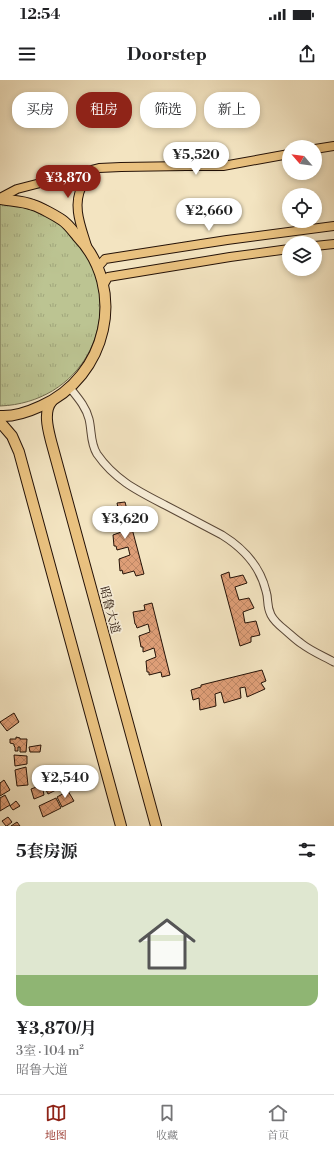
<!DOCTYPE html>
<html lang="zh">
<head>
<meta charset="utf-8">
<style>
  body { margin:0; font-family:"Libre Bodoni","Noto Serif SC",serif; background:#f2f2f2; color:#202124; height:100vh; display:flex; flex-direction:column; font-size:15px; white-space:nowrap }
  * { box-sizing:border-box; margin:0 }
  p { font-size:13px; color:#757577 }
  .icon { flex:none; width:22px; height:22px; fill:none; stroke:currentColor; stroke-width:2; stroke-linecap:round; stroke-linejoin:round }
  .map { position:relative; height:746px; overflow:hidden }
  .sheet { display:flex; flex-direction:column; background:#fff; flex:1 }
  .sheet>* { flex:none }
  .hud { position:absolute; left:12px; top:12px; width:310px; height:36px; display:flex; gap:8px }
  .needle { width:26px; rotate:298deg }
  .fabs { position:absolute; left:282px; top:60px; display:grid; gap:8px }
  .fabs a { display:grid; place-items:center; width:40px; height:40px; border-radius:50%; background:#fff; box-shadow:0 2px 6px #0003; font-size:20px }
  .price { position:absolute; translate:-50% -34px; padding:0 9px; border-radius:14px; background:#fff; color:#222; font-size:13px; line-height:26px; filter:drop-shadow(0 1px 2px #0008) }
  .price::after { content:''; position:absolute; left:50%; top:24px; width:12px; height:9px; margin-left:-6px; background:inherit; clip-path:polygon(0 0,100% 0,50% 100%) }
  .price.selected { background:#8f2418; color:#fff }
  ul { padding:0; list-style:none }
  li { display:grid; align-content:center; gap:8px; height:212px; padding:0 16px }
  li span { display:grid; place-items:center; height:124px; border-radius:12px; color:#555 }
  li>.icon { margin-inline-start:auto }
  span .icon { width:72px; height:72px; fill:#fffc; stroke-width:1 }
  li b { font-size:17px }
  h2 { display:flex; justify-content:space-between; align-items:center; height:48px; padding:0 16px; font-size:17px }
  .pill { padding:0 14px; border-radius:16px; background:#fff; box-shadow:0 2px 6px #0003; font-size:14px; line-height:36px }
  .pill.selected { background:#8f2418; color:#fff }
  .status { display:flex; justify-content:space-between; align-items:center; height:28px; padding:0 20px; background:#fff; direction:ltr }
  .status svg { height:11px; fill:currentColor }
  header { display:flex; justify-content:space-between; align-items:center; height:52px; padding:0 16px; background:#fff; font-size:18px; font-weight:700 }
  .tabs { display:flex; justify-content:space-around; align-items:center; height:56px; border-top:1px solid #e0e0e0; background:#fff; font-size:11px; color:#757577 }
  .tabs a { display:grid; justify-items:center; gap:2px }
  .tabs .selected { color:#8f2418 }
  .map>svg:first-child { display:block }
</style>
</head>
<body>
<div class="status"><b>12:54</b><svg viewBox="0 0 49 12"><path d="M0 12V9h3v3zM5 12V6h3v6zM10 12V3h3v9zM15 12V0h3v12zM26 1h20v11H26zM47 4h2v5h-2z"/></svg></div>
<header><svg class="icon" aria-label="menu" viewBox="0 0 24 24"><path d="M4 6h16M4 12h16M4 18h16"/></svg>Doorstep<svg class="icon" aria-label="share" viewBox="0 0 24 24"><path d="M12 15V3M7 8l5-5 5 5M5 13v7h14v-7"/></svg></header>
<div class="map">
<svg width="334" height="746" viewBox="0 0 334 746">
  <defs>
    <pattern id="grass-tufts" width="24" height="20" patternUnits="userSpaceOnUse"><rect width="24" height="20" fill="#bcc492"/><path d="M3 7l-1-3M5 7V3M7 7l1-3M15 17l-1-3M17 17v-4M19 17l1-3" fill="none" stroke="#a1a77c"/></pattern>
    <pattern id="building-cross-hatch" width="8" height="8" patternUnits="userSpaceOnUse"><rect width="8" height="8" fill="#de9e77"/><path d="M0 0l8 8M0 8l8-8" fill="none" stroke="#be8765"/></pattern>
  </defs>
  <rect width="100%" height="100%" fill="#f3e4c1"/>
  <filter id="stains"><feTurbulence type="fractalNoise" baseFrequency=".005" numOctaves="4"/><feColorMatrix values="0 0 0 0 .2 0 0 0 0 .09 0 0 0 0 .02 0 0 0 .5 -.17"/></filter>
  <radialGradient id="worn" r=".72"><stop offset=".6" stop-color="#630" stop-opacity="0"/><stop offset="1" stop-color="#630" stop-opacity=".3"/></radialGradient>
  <!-- grass -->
  <path fill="url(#grass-tufts)" stroke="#706b4c" d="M0,124c30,2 55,12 75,35 3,4 8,9 11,14 39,70 -6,150 -86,153z"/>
  <!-- building -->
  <g fill="url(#building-cross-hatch)" stroke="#251207">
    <path d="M125,422l19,72 -8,2 -2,-5 -11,3 -1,-4 -2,1 -1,-12 11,-4 -2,-8 -11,3 -1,-4h-2l-1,-11 11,-4 -3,-8 -10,4 -1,-3 -2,-1 -1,-13 11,-2 -1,-5z"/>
    <path d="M229,492l1,6 13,-3 4,8 -12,4 4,13 10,-2 5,10 -11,4 2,11 11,-2 4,14 -9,2v5l-11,4 -19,-71z"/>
    <path d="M152,523l18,72 -8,2 -1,-5 -12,3v-3h-2l-1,-11 10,-4 -2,-9 -11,4v-5h-2l-2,-11 11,-4 -2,-8 -11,4 -1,-3 -1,-1 -2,-12 12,-2 -1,-5z"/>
    <path d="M262,590l4,11 -5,2 4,6 -18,8 -2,-10 -5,1 1,10 -17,5 -3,-11 -6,2 1,12 -16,4 -1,-12 -6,2 -2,-10 10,-3v-2z"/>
    <path d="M14,633l5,9 -12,9 -7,-9z"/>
    <path d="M16,657l4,1v1h7l-1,13h-6v-5h-2v4h-3v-4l-1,-1v-2l-4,-1v-4h6z"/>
    <path d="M41,665l-1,7h-10l-1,-5z"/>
    <path d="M14,675l13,1v8l-12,2z"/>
    <path d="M26,687l2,18 -11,1 -2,-16z"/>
    <path d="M4,700l6,10 -10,6v-13z"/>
    <path d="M52,704l4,6 -8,4 -4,-8z"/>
    <path d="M42,705l2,10 -10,4 -3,-10z"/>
    <path d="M68,711l6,10 -12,6 -5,-10z"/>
    <path d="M5,715l5,10 -10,6v-13z"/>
    <path d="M56,718l5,10 -18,9 -4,-11z"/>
    <path d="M16,721l4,5 -7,4 -3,-4z"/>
    <path d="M8,737l4,5 -5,4h-1l-4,-5z"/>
    <path d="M17,742l3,4h-9z"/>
  </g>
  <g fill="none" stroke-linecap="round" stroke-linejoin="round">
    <defs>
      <path id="minor" d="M70,308c8,10 16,19 19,31 3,12 1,24 8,35 18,26 41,37 68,51 19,10 38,20 57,30 21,13 38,31 44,56 3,9 0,14 5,24 3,6 9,11 14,15 6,5 11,10 17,14 9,7 21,12 32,18"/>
      <g id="major">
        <path d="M315,69l19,-3"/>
        <path d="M0,118l17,-9 82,-21 22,-1 65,-1h37l66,-12"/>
        <path d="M87,166c-6,-20 -15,-40 -5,-60 3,-7 5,-10 11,-14"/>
        <path d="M315,166l19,-2"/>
        <path d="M98,187l7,-8 122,-19 107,-14"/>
        <path d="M103,206l5,-9 122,-20 59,-8"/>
      </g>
      <g id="highway">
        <path d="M0,119c11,2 23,2 33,6 7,2 23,11 29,15 6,4 11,11 15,16 51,53 30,141 -36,170 -13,6 -27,11 -41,10"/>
        <path d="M52,321c-9,10 -4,28 -1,40l105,385"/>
        <path d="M0,342l12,14 7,16 102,374"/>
      </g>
    </defs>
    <!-- minor casing -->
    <use href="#minor" stroke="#584636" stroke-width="9"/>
    <!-- major casing -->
    <use href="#major" stroke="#251207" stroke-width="10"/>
    <!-- highway casing -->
    <use href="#highway" stroke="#251207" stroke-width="12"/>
    <!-- minor -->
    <use href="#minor" stroke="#f7edd7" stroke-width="7"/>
    <!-- major -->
    <use href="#major" stroke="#eac280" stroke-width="8"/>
    <!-- highway -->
    <use href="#highway" stroke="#eac280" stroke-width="10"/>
  </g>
  <g text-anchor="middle" stroke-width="3.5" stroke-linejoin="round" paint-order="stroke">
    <!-- street labels -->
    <g font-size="12" fill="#251207" stroke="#f7edd7">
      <text transform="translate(110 530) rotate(75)" y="4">昭鲁大道</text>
    </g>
  </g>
  <rect width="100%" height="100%" filter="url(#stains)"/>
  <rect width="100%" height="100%" fill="url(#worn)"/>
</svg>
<div class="fabs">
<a><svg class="needle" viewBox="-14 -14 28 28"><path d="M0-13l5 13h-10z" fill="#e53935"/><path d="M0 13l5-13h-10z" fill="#757577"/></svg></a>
<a><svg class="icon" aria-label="locate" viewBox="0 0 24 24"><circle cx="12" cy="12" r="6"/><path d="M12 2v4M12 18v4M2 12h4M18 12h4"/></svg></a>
<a><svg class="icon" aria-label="layers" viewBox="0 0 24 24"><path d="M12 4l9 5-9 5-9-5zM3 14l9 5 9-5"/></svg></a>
</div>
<b class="price" style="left:196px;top:96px">¥5,520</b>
<b class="price selected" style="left:68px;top:119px">¥3,870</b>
<b class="price" style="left:209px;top:152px">¥2,660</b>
<b class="price" style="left:125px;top:460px">¥3,620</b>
<b class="price" style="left:65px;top:719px">¥2,540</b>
<div class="hud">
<a class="pill">买房</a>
<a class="pill selected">租房</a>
<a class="pill">筛选</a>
<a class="pill">新上</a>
</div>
</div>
<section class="sheet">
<h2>5套房源<svg class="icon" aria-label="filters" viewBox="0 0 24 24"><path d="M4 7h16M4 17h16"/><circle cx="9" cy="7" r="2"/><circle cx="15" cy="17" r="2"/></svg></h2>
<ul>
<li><span style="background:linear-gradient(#dfe7d0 75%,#8fb573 0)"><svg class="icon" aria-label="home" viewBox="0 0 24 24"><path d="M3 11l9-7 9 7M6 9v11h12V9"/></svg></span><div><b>¥3,870/月</b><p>3室 · 104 m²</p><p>昭鲁大道</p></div></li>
</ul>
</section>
<nav class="tabs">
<a class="selected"><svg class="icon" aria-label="map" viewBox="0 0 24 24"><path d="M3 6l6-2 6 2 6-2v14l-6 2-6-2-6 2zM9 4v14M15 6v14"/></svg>地图</a>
<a><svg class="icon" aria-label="saved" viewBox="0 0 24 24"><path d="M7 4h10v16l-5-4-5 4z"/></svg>收藏</a>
<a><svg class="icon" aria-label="home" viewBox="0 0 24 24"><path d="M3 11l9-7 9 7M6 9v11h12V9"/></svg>首页</a>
</nav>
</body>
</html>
